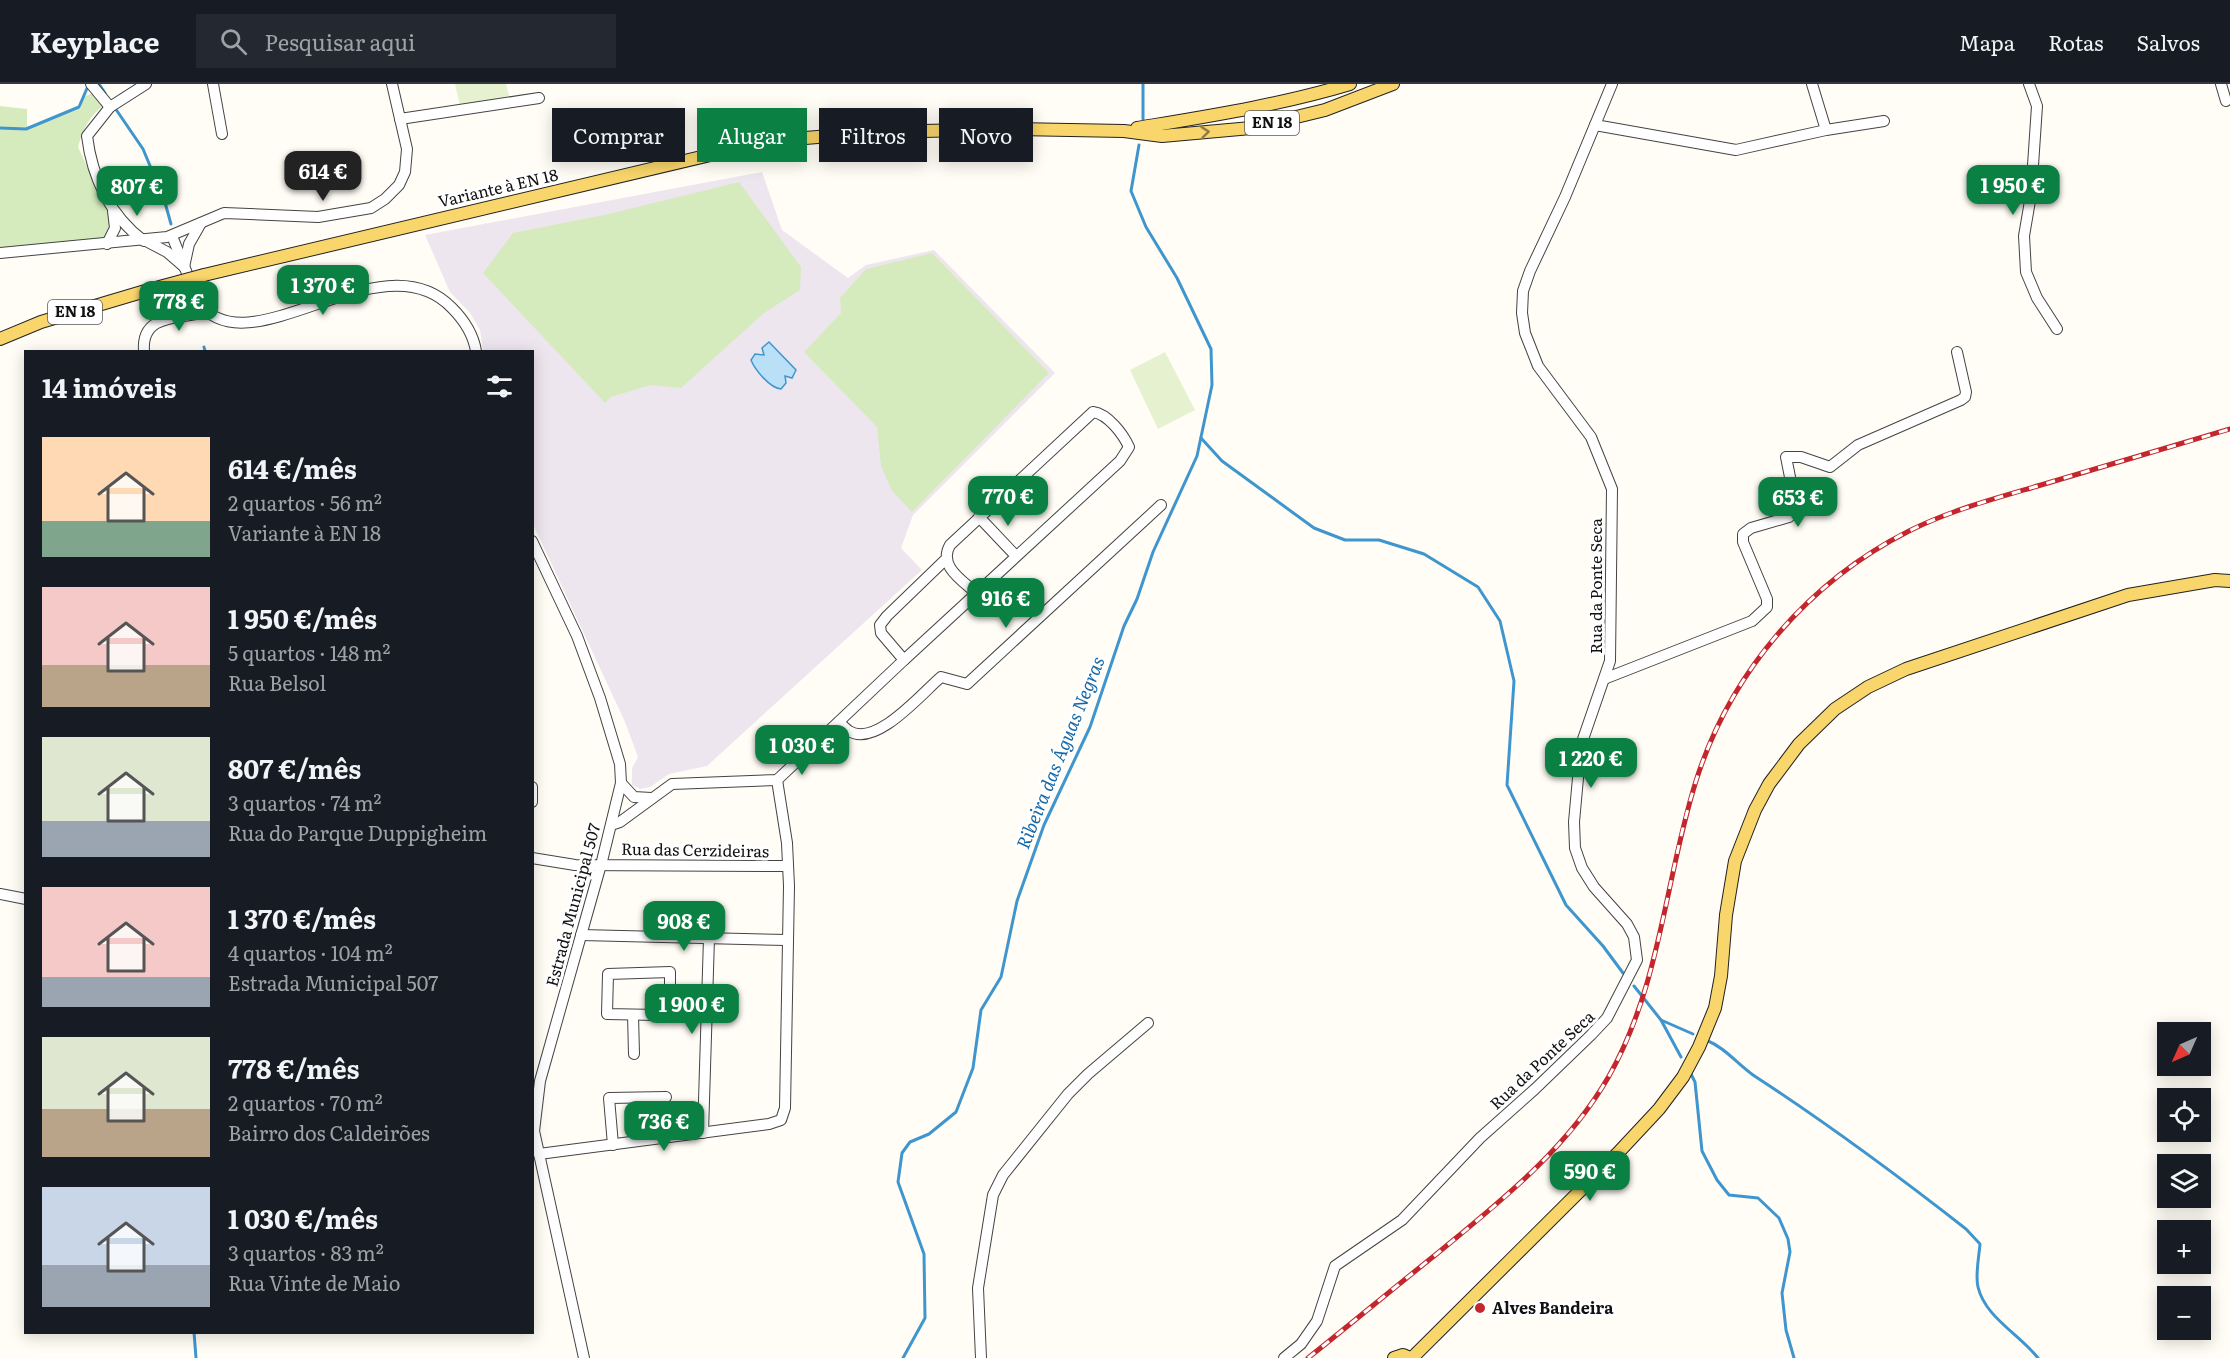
<!DOCTYPE html>
<html lang="pt">
<head>
<meta charset="utf-8">
<style>
  body { margin:0; font-family:Literata,serif; background:#242831; color:#f1f3f6; height:100vh; display:flex; flex-direction:column; font-size:22px; white-space:nowrap }
  * { box-sizing:border-box; margin:0 }
  p { font-size:20px; color:#9ea1a6 }
  .icon { flex:none; width:33px; height:33px; fill:none; stroke:currentColor; stroke-width:2; stroke-linecap:round; stroke-linejoin:round }
  .map { position:relative; flex:1; overflow:hidden }
  .panel { position:absolute; left:24px; top:266px; width:510px; height:984px; display:flex; flex-direction:column; background:#171b24; border-radius:0px; box-shadow:0 3px 15px #0003 }
  .panel>* { flex:none }
  .guide { position:absolute; left:552px; top:24px; width:570px; height:54px; display:flex; gap:12px }
  .needle { width:39px; rotate:225deg }
  .controls { position:absolute; left:2157px; top:938px; display:grid; gap:12px }
  .controls a { display:grid; place-items:center; width:54px; height:54px; border-radius:0px; background:#171b24; box-shadow:0 3px 15px #0003; font-size:30px }
  .price { position:absolute; translate:-50% -51px; padding:0 14px; border-radius:12px; background:#0b8043; color:#fff; font-size:20px; line-height:39px; filter:drop-shadow(0 2px 3px #0008) }
  .price::after { content:''; position:absolute; left:50%; top:36px; width:18px; height:14px; margin-left:-9px; background:inherit; clip-path:polygon(0 0,100% 0,50% 100%) }
  .price.on { background:#222; color:#fff }
  ul { padding:0; list-style:none }
  li { display:flex; align-items:center; gap:18px; height:150px; padding:0 18px }
  li span { display:grid; place-items:center; flex:none; width:168px; height:120px; border-radius:0px; color:#555 }
  li>.icon { margin-inline-start:auto }
  span .icon { width:72px; height:72px; fill:#fffc; stroke-width:1 }
  li b { font-size:26px }
  h2 { display:flex; justify-content:space-between; align-items:center; height:72px; padding:0 18px; font-size:26px }
  .chip { padding:0 21px; border-radius:0px; background:#171b24; box-shadow:0 3px 15px #0003; font-size:21px; line-height:54px }
  .chip.on { background:#0b8043; color:#fff }
  header { display:flex; align-items:center; gap:36px; box-sizing:border-box; height:84px; padding:0 30px; background:#171b24; border-bottom:2px solid #363941 }
  header strong { font-size:28px }
  nav { display:flex; gap:33px; margin-inline-start:auto; font-size:21px }
  .search { width:420px; height:54px; background:#242831; display:flex; align-items:center; gap:15px; box-sizing:border-box; padding:0 21px; border-radius:0px; color:#9ea1a6; font-size:22px }
  .map>svg:first-child { display:block }
</style>
</head>
<body>
<header>
<strong>Keyplace</strong>
<div class="search"><svg class="icon" aria-label="search" viewBox="0 0 24 24"><circle cx="10" cy="10" r="6"/><path d="M15 15l6 6"/></svg>Pesquisar aqui</div>
<nav><a>Mapa</a><a>Rotas</a><a>Salvos</a></nav>
</header>
<div class="map">
<svg width="2230" height="1274" viewBox="0 0 2230 1274">
  <rect width="100%" height="100%" fill="#fffdf5"/>
  <!-- industrial -->
  <path fill="#eee6ef" d="M762,88l20,58 66,48 18,-13 68,-15 121,123 -142,142 -12,33 21,22 -215,196 -38,8 -19,13 -10,2 -8,-4v-17l6,-11 -13,-35 -92,-198 -1,-173h-49l-3,-21 -10,-17 -20,-21 -25,-57z"/>
  <!-- green -->
  <g fill="#d5ebbd">
    <path d="M93,9l11,12c-15,11 -21,24 -26,42l29,63 3,13 -4,15 -106,11v-143l27,3v20l54,-21 2,-11z"/>
    <path d="M739,98l62,85 -1,23 -36,23 -83,75 -30,-3 -40,12 -6,6 -122,-130 30,-40 96,-19z"/>
    <path d="M932,169l117,120 -137,139 -20,-21 -11,-25 -4,-39 -73,-75 37,-39 -1,-15 26,-29z"/>
  </g>
  <!-- pitch -->
  <g fill="#e6f2cf">
    <path d="M455,0h51l4,15 -50,7z"/>
    <path d="M1165,268l30,58 -37,19 -28,-59z"/>
  </g>
  <!-- water -->
  <path fill="#b9e0f7" stroke="#3f96cf" stroke-width="1.5" d="M769,258l27,28 -4,8 -7,-2 1,7 -5,6c-11,-1 -26,-19 -30,-29l4,-6 9,1 -2,-7z"/>
  <g fill="none" stroke-linecap="round" stroke-linejoin="round">
    <!-- stream -->
    <g stroke="#3f96cf" stroke-width="3">
      <path d="M99,0l6,9"/>
      <path d="M1143,0v35"/>
      <path d="M115,24l28,41 21,50 7,25"/>
      <path d="M0,44l26,1 53,-22 9,-21"/>
      <path d="M204,263l1,4"/>
      <path d="M1201,354l21,23 92,67 31,12h34l45,14 54,33 22,34 14,60 -7,104 59,120 37,41 20,27"/>
      <path d="M1634,902l27,34 20,37"/>
      <path d="M1661,936l32,14"/>
      <path d="M1708,957c18,7 31,25 48,36 72,47 141,98 210,152l14,15c-1,13 -5,31 -2,43 7,30 41,47 60,71"/>
      <path d="M1690,988l5,10 7,69 15,29 12,15 29,3 21,20 9,21 2,13 -8,41 4,37 8,28"/>
      <path d="M194,1248l2,26"/>
      <path d="M903,1274l22,-40 -1,-64 -26,-72 4,-29 8,-11 19,-8 27,-22 17,-44 8,-58 20,-33 16,-76 27,-76 46,-98 34,-101 13,-27 16,-47 44,-96 15,-71 -1,-36 -34,-71 -31,-51 -15,-36 8,-46"/>
    </g>
    <defs>
      <g id="minor">
        <path d="M91,0l19,23"/>
        <path d="M213,0l9,50"/>
        <path d="M1812,0l14,46"/>
        <path d="M2029,0l8,22 -6,89 -7,41 2,36 11,26 20,31"/>
        <path d="M2221,0l5,17"/>
        <path d="M400,35l139,-21"/>
        <path d="M1595,41l141,25 90,-20 58,-9"/>
        <path d="M172,152l27,67c51,68 183,-68 253,5 12,12 21,25 24,43"/>
        <path d="M144,157c-34,-25 -52,-64 -57,-105l23,-29 36,-23"/>
        <path d="M146,157l21,11 15,13"/>
        <path d="M107,160l8,-16 -2,-17"/>
        <path d="M0,169l167,-16 57,-24 94,4 53,-9 14,-9 14,-14 6,-13 2,-23 -15,-65"/>
        <path d="M184,183l5,-23 12,-21"/>
        <path d="M144,267c-3,-38 36,-32 62,-39"/>
        <path d="M979,433l37,39"/>
        <path d="M532,457l45,95 23,62 20,66 1,19 -19,78 -62,220 -6,50 50,227"/>
        <path d="M946,475l-59,57 -7,9 1,8 23,27 216,-199 9,-14c-6,-13 -21,-33 -36,-35l-143,133c-12,21 12,35 26,48"/>
        <path d="M1604,595l148,-58 15,-14v-8l-24,-57v-8l8,-6 38,-11 5,-6 1,-9 -9,-45h15l29,10 28,-22 103,-45 4,-3 1,-5 -9,-40"/>
        <path d="M839,638c3,3 7,7 10,9 27,17 73,-38 92,-54l26,7 194,-179"/>
        <path d="M621,699l13,14 17,1"/>
        <path d="M532,703v15"/>
        <path d="M611,741l9,-3 52,-38 105,-4 127,-120"/>
        <path d="M532,774l43,7 213,1"/>
        <path d="M0,810l26,5"/>
        <path d="M581,851l206,5"/>
        <path d="M633,931l1,39"/>
        <path d="M670,931v-43l-62,2 -1,40 100,2"/>
        <path d="M703,1049l6,-195"/>
        <path d="M613,1061l-4,-47 57,-1"/>
        <path d="M539,1070l230,-30 12,-4 4,-12 4,-222 -2,-43 -10,-63"/>
        <path d="M981,1274l-3,-70 15,-93 10,-20 65,-81 20,-20 60,-51"/>
        <path d="M1284,1274l17,-14 16,-23 18,-55 67,-46 78,-82 55,-49 56,-54 16,-17 30,-58 -3,-23 -7,-13 -33,-37 -12,-19 -7,-20 -1,-26 7,-77 29,-84 2,-172 -21,-52 -53,-71 -13,-33 -3,-20 1,-22 7,-20 35,-74 47,-113"/>
      </g>
      <g id="major">
        <path d="M1137,44c72,-12 143,-23 213,-44"/>
        <path d="M204,191l565,-134 109,-9 133,-3 113,2 38,5 89,-8 74,-18 68,-26"/>
        <path d="M0,255l41,-17 111,-33"/>
        <path d="M1394,1274l9,-3 7,3"/>
        <path d="M1412,1274l205,-204 42,-45 24,-32 16,-30 16,-39 6,-32 5,-61 9,-54 20,-51 14,-26 30,-40 36,-35 33,-22 38,-18 222,-74 87,-15 15,1"/>
      </g>
    </defs>
    <!-- minor casing -->
    <use href="#minor" stroke="#444" stroke-width="12"/>
    <!-- major casing -->
    <use href="#major" stroke="#222" stroke-width="14"/>
    <!-- minor -->
    <use href="#minor" stroke="#fff" stroke-width="10"/>
    <!-- major -->
    <use href="#major" stroke="#f9d66b" stroke-width="12"/>
    <defs>
      <path id="rail" d="M1308,1274c44,-35 87,-71 131,-106 63,-52 129,-104 170,-176 52,-92 56,-197 87,-295 34,-108 112,-199 213,-250 42,-21 88,-33 132,-46 63,-19 126,-37 189,-56"/>
    </defs>
    <!-- rail casing -->
    <use href="#rail" stroke="#c4262e" stroke-width="5"/>
    <!-- rail -->
    <use href="#rail" stroke="#fff" stroke-width="3" stroke-dasharray="9" stroke-linecap="butt"/>
    <defs>
      <path id="major-bridge" d="M152,205l52,-14"/>
    </defs>
    <!-- major-bridge casing -->
    <use href="#major-bridge" stroke="#222" stroke-width="14" stroke-linecap="butt"/>
    <!-- major-bridge -->
    <use href="#major-bridge" stroke="#f9d66b" stroke-width="12"/>
  </g>
  <!-- one-way arrows -->
  <defs><path id="oneway-chevron" d="M-2-3.5L2.5 0L-2 3.5" fill="none" stroke-width="1.6" stroke-linecap="round" stroke-linejoin="round" transform="scale(1.5)"/></defs>
  <use stroke="#917d42" href="#oneway-chevron" transform="translate(1205 48) rotate(-6)"/>
  <!-- markers -->
  <circle fill="#c4262e" stroke="#fff" stroke-width="2" cx="1480" cy="1224" r="6"/>
  <g text-anchor="middle" stroke-width="6" stroke-linejoin="round" paint-order="stroke">
    <!-- shield labels -->
    <g fill="#fff" stroke="#585858" stroke-width="1.5">
      <rect x="1245" y="27" width="54" height="24" rx="4.5"/>
      <rect x="48" y="216" width="54" height="24" rx="4.5"/>
    </g>
    <g font-size="15" font-weight="bold" fill="#111">
      <text x="1272" y="44">EN 18</text>
      <text x="75" y="233">EN 18</text>
    </g>
    <!-- street labels -->
    <g font-size="16" fill="#111" stroke="#fff">
      <text transform="translate(498 104) rotate(-13)" y="6">Variante à EN 18</text>
      <text transform="translate(1596 502) rotate(-90)" y="6">Rua da Ponte Seca</text>
      <text transform="translate(695 766) rotate(1)" y="6">Rua das Cerzideiras</text>
      <text transform="translate(573 821) rotate(-75)" y="6">Estrada Municipal 507</text>
      <text transform="translate(1542 976) rotate(-43)" y="6">Rua da Ponte Seca</text>
    </g>
    <!-- poi labels -->
    <g font-size="16" font-weight="bold" fill="#111" stroke="#fff" text-anchor="start">
      <text x="1492" y="1230">Alves Bandeira</text>
    </g>
    <!-- water labels -->
    <g font-size="18" font-style="italic" fill="#1768a6" stroke="#fff">
      <text transform="translate(1061 669) rotate(-68)" y="6">Ribeira das Águas Negras</text>
    </g>
  </g>
</svg>
<div class="controls">
<a><svg class="needle" viewBox="-14 -14 28 28"><path d="M0-13l5 13h-10z" fill="#e53935"/><path d="M0 13l5-13h-10z" fill="#9ea1a6"/></svg></a>
<a><svg class="icon" aria-label="locate" viewBox="0 0 24 24"><circle cx="12" cy="12" r="6"/><path d="M12 2v4M12 18v4M2 12h4M18 12h4"/></svg></a>
<a><svg class="icon" aria-label="layers" viewBox="0 0 24 24"><path d="M12 4l9 5-9 5-9-5zM3 14l9 5 9-5"/></svg></a>
<a>+</a>
<a>−</a>
</div>
<b class="price on" style="left:323px;top:118px">614 €</b>
<b class="price" style="left:2013px;top:132px">1 950 €</b>
<b class="price" style="left:137px;top:133px">807 €</b>
<b class="price" style="left:323px;top:232px">1 370 €</b>
<b class="price" style="left:179px;top:248px">778 €</b>
<b class="price" style="left:1008px;top:443px">770 €</b>
<b class="price" style="left:1798px;top:444px">653 €</b>
<b class="price" style="left:1006px;top:545px">916 €</b>
<b class="price" style="left:802px;top:692px">1 030 €</b>
<b class="price" style="left:1591px;top:705px">1 220 €</b>
<b class="price" style="left:684px;top:868px">908 €</b>
<b class="price" style="left:692px;top:951px">1 900 €</b>
<b class="price" style="left:664px;top:1068px">736 €</b>
<b class="price" style="left:1590px;top:1118px">590 €</b>
<div class="guide">
<a class="chip">Comprar</a>
<a class="chip on">Alugar</a>
<a class="chip">Filtros</a>
<a class="chip">Novo</a>
</div>
<section class="panel">
<h2>14 imóveis<svg class="icon" aria-label="filters" viewBox="0 0 24 24"><path d="M4 7h16M4 17h16"/><circle cx="9" cy="7" r="2"/><circle cx="15" cy="17" r="2"/></svg></h2>
<ul>
<li><span style="background:linear-gradient(#ffd9b3 70%,#7fa58c 0)"><svg class="icon" aria-label="home" viewBox="0 0 24 24"><path d="M3 11l9-7 9 7M6 9v11h12V9"/></svg></span><div><b>614 €/mês</b><p>2 quartos · 56 m²</p><p>Variante à EN 18</p></div></li>
<li><span style="background:linear-gradient(#f6c9c9 65%,#b9a48a 0)"><svg class="icon" aria-label="home" viewBox="0 0 24 24"><path d="M3 11l9-7 9 7M6 9v11h12V9"/></svg></span><div><b>1 950 €/mês</b><p>5 quartos · 148 m²</p><p>Rua Belsol</p></div></li>
<li><span style="background:linear-gradient(#dfe7d0 70%,#9aa5b1 0)"><svg class="icon" aria-label="home" viewBox="0 0 24 24"><path d="M3 11l9-7 9 7M6 9v11h12V9"/></svg></span><div><b>807 €/mês</b><p>3 quartos · 74 m²</p><p>Rua do Parque Duppigheim</p></div></li>
<li><span style="background:linear-gradient(#f6c9c9 75%,#9aa5b1 0)"><svg class="icon" aria-label="home" viewBox="0 0 24 24"><path d="M3 11l9-7 9 7M6 9v11h12V9"/></svg></span><div><b>1 370 €/mês</b><p>4 quartos · 104 m²</p><p>Estrada Municipal 507</p></div></li>
<li><span style="background:linear-gradient(#dfe7d0 60%,#b9a48a 0)"><svg class="icon" aria-label="home" viewBox="0 0 24 24"><path d="M3 11l9-7 9 7M6 9v11h12V9"/></svg></span><div><b>778 €/mês</b><p>2 quartos · 70 m²</p><p>Bairro dos Caldeirões</p></div></li>
<li><span style="background:linear-gradient(#c9d6e8 65%,#9aa5b1 0)"><svg class="icon" aria-label="home" viewBox="0 0 24 24"><path d="M3 11l9-7 9 7M6 9v11h12V9"/></svg></span><div><b>1 030 €/mês</b><p>3 quartos · 83 m²</p><p>Rua Vinte de Maio</p></div></li>
</ul>
</section>
</div>
</body>
</html>
